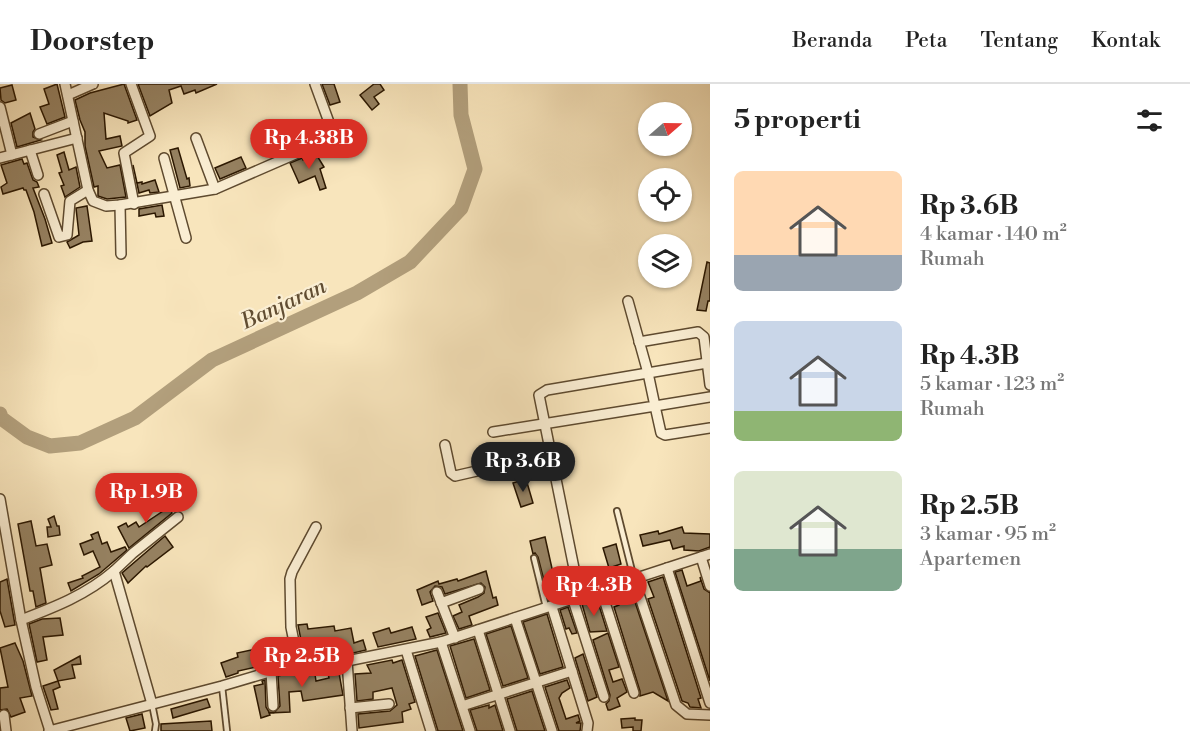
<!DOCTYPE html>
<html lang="id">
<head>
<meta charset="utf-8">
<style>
  body { margin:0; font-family:"Libre Bodoni",serif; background:#f6f6f6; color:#222; height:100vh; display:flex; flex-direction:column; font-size:22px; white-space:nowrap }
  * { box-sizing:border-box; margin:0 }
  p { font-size:20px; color:#767676 }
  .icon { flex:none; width:33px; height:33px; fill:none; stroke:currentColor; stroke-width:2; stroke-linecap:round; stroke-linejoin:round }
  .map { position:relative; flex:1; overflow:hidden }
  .side { display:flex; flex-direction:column; background:#fff; width:480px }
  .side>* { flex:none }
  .needle { width:39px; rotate:70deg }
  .tools { position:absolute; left:638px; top:18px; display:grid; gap:12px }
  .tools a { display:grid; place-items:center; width:54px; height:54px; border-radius:50%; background:#fff; box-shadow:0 2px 4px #0004; font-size:30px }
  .price { position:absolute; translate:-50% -51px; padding:0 14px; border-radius:21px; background:#d93025; color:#fff; font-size:20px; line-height:39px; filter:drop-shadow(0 2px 3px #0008) }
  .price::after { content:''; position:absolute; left:50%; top:36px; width:18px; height:14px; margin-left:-9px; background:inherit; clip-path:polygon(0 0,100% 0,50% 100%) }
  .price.current { background:#222; color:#fff }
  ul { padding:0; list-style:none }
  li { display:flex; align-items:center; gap:18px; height:150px; padding:0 24px }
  li span { display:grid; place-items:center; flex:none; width:168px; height:120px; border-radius:9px; color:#555 }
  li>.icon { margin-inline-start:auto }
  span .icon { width:72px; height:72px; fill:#fffc; stroke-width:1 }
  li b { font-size:26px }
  h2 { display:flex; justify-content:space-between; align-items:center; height:72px; padding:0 24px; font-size:26px }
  header { display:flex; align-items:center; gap:36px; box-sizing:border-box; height:84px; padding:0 30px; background:#fff; border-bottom:2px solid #e0e0e0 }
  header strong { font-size:28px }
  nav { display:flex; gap:33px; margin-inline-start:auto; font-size:21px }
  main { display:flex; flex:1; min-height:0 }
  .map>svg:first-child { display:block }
</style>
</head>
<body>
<header>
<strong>Doorstep</strong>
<nav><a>Beranda</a><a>Peta</a><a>Tentang</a><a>Kontak</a></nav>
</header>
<main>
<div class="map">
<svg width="710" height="647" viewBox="0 0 710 647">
  <rect width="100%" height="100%" fill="#f8e5bc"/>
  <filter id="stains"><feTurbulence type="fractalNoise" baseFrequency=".00333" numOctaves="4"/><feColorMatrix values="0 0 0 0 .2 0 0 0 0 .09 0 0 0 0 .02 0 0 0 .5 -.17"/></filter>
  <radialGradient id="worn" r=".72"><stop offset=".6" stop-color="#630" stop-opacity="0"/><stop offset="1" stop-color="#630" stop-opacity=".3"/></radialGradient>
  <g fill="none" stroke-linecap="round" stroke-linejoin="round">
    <!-- river -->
    <path stroke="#b29f7c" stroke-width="15" d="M0,330l1,4 26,19 23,9 30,-3 55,-25 77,-58 145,-67 53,-31 51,-54 14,-39 -14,-54 -1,-31"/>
  </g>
  <!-- building -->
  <g fill="#968262" stroke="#2b1700" stroke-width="1.5">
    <path d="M57,0l8,33 -18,7 -7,-17 9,-3 -5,-15z"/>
    <path d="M124,0l13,36 -9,3v-2l-24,-8 2,26 14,-3 2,10 -23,5 8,17 13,-3 6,32 -19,2 -9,-3v-10l-4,1 -9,-41v-14l-5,-12 -5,-20 15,-7z"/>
    <path d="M138,0h79l-21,9 -1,-3 -11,4 -3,-8 -12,4 3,13 -22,13z"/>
    <path d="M322,0h12l6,18 -10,3z"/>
    <path d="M374,0h6l4,6 -10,7 5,7 -7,6 -12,-15z"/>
    <path d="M12,1l4,15 -11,3 -4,-3 -1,-12z"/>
    <path d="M30,29l5,16 -2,3v5l8,3 -24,7 -6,-24z"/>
    <path d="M345,47l11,11 -6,6 -3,-3 -13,12 -7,-7 12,-9z"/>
    <path d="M178,64l9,31 2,-1 1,8 -10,2 -10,-38z"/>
    <path d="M64,68l5,18 7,-3 4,20 -15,10 -4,-11 3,-1 -5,-12 3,-1 -5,-17z"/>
    <path d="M313,70h3l8,13 -4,2 6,19 -6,2 -5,-14 -16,7 -9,-20 12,-5 1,2z"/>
    <path d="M241,73l5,11 -26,11 -5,-11z"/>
    <path d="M22,75l2,5 3,-1 6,17 4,2 2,5 -6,1 12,31 7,24 -10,3 -8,-34 -8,-22h-2l-1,-2 -20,6 -2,-7 6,-4 -6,-18z"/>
    <path d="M133,81l4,18 5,-1v2l13,-4 4,12 -9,1 -1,-3 -10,3z"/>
    <path d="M162,121l2,11 -8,1 -1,-4 -16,3v-7z"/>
    <path d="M87,122l5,35 -9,1 -13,6 -3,-6 12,-7 -3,-27z"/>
    <path d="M707,178l3,1v38h-2l-2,10 -9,-1z"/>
    <path d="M526,395l7,24 -12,4 -8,-24z"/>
    <path d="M173,411l6,8 -9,6 2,4 -43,35 -11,-21 8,-4 2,4 8,-5 3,5 24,-16 -3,-4 8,-5 -1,-2z"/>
    <path d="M54,432l3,10h2l1,9 -12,2 -1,-10h4l-3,-8z"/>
    <path d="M31,437l5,25 11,-2 5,21 -12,3 6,35 -10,4 -3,-16h-3l-12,-67z"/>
    <path d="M682,443l2,6 26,1v13l-11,4 -15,-1v-4l-11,3 -3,-9 -27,6 -3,-11 18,-4 1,3z"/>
    <path d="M98,448l4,12 5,-2 4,10 14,-5 2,3 -28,24 -28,17 -3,-8 15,-5 -1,-2 18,-9 -7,-16 -9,4 -4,-11 13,-5 -2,-4z"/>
    <path d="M165,452l8,11 -26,20 -1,-1 -18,17 -6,-10z"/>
    <path d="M545,453l10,45 4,-1 4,14 -14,5 -11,-43 -3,-4 -2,1 -3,-13z"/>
    <path d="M616,460l5,20 -12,4 -6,-20z"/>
    <path d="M682,486l5,16 14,-5 -1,-4 4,12 6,4v88l-35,-109z"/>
    <path d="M486,487l7,27 3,-1 2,8 -29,11 3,9 -13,4 -6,-13 9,-4 -3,-7 19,-8 6,-4 1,-6 -4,-4 -36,11 -3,-7 -7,-1 -5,6 3,9 -11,4 -5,-15 21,-9 1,3 18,-5 1,2z"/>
    <path d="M663,493l38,121 -3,1 3,9 -11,-1 -2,-4 -6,-2 -34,-102 6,-2 -6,-15z"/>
    <path d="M7,495l8,46 -10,2 -5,-16v-29z"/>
    <path d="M630,503l38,114 -15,-9 -13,4v-5l-26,-84 5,-2 -4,-13z"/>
    <path d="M592,516v3l6,-1 9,29 -17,1 -8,-28z"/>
    <path d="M568,523l9,26 -5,1 -3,-6 -3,1 -6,-19z"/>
    <path d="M438,529l8,20 -16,4 -3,-7 4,-2 -5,-11z"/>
    <path d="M547,530l16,53 -23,7 -17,-52z"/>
    <path d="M60,534l3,17 -20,2 4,23 -10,2 -8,-38 13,-5z"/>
    <path d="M307,540l1,5 26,-3 1,5 16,-3 3,15 9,-3 3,10 -17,4 -5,-4 -3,-10 -38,10 -5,-25z"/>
    <path d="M511,542l17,52 -25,8 -17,-52z"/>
    <path d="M412,543l4,12 -38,8 -5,-14 16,-5 2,5z"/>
    <path d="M608,549l11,34 -10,3 4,12 9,-3 5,13 -10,6 3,8 -10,4h-2l-2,-6 3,-3 1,-6 -17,-55z"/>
    <path d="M474,555l16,51 -24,8 -16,-52z"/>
    <path d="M15,559l8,18 9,35 -12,2 5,14 -14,5 -4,-8 -7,1v-22l8,-1 -8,-39z"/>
    <path d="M256,565l4,17 -22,5v2l-12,4 -5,-14 17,-6 -1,-4z"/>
    <path d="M437,566l26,81h-25l-23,-75z"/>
    <path d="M583,570l14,43 -9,4 -13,-43z"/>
    <path d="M80,572l1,8 -9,1 3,13 -17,3 -4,-11z"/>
    <path d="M392,576l1,3 9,-3 13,42 -6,2 2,5 -9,3 1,10 -44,6 -1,-14 32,-3 7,-6 -5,-17 -19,4v7l-16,2 -2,-27 16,-1 -4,-8z"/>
    <path d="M337,578l6,33 -40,6 -2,-10 -12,1 1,20 -21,1 1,2 -9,3 -7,-32 9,-2 -1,-3 3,-1 1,27 3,5 5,1 6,-7 -2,-30 36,-8 2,13 13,-3 -3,-14z"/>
    <path d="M567,596l3,8 -8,5 -3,5 7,21 12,-4 2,6 -4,2h5l-1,8h-21l-14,-44z"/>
    <path d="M58,597l2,6 -7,3 5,19 -7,1 -8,-24z"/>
    <path d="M532,607l13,40h-28l-10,-32z"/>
    <path d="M207,615l3,8 -37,11 -2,-9z"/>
    <path d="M489,621v3l6,-3 8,26h-26l-7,-21z"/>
    <path d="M142,630l3,14 -15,3 -4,-13z"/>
    <path d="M635,634v2h7l-1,11h-8v-4l-11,1 -1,-9z"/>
    <path d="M211,637l1,10h-51v-7z"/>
  </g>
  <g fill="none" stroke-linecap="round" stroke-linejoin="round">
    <defs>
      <g id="lane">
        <path d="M617,427l17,68"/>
        <path d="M534,474l12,49"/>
        <path d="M222,602l5,45"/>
        <path d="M152,620l4,20 -1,7"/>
      </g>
      <g id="street">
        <path d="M65,0l23,106 5,11 13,5 14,-1 95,-16 117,-51 2,-2 -19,-52"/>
        <path d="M131,0l19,52 -26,17 10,51"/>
        <path d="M68,11l25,-11"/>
        <path d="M0,23l12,48"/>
        <path d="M39,50l34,-13"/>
        <path d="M196,54l19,51"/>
        <path d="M30,66l8,25"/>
        <path d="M0,74l77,-20"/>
        <path d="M164,74l22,80"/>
        <path d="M44,110l15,43 8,-2 3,-34 18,-11"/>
        <path d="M120,121l1,49"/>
        <path d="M639,258l59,-10 6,5 6,48"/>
        <path d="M710,313l-55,9 6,27 4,2 45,-7"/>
        <path d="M493,348l162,-26 -7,-33 -20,-72"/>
        <path d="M445,361l6,28 4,3 96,-22"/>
        <path d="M0,415l21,121"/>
        <path d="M701,473l9,29"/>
        <path d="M667,484l43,135"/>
        <path d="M634,495l42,126 11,9 23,1"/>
        <path d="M601,506l33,103"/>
        <path d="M437,508l18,46"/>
        <path d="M580,514l-41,-203 8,-5 160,-27"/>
        <path d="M573,516l31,97"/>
        <path d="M441,519l38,-14"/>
        <path d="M552,523l36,116 -1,8"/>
        <path d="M515,534l37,113"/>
        <path d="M478,546l32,101"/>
        <path d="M441,558l29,89"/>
        <path d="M406,566l25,81"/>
        <path d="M298,578l-7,-35 -1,-48 2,-7 24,-45"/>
        <path d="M271,587l2,35"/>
        <path d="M152,620l-38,-133 19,-18 45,-36"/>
        <path d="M462,622l110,-35"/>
        <path d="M350,624l39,-4"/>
        <path d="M4,631l2,16"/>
        <path d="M49,647l173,-45 108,-32 11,2 6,5"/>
        <path d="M50,647l-14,-44 -15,-67c34,-13 65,-25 93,-49"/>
        <path d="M352,647l-5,-70 94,-19 269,-88"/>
      </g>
    </defs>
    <!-- lane casing -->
    <use href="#lane" stroke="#5e4a2f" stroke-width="8"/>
    <!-- street casing -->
    <use href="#street" stroke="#5e4a2f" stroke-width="12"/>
    <!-- lane -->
    <use href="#lane" stroke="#faeed3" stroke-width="4.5"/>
    <!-- street -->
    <use href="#street" stroke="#faeed3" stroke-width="9"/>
  </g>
  <g text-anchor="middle" stroke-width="4.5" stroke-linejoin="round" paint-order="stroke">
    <!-- water labels -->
    <g font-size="22" font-style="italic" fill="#614d32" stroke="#faeed3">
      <text transform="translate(283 219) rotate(-25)" y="8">Banjaran</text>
    </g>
  </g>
  <rect width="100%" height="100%" filter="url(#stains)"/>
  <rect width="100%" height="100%" fill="url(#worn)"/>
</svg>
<div class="tools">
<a><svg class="needle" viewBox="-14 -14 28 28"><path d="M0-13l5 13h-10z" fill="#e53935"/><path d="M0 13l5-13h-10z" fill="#767676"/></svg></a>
<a><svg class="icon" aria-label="locate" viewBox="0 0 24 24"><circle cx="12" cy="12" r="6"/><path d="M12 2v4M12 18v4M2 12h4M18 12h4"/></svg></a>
<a><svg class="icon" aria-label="layers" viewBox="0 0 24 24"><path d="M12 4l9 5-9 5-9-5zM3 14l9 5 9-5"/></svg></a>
</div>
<b class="price" style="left:309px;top:86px">Rp 4.38B</b>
<b class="price current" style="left:523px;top:409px">Rp 3.6B</b>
<b class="price" style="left:146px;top:440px">Rp 1.9B</b>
<b class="price" style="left:594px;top:533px">Rp 4.3B</b>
<b class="price" style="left:302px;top:604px">Rp 2.5B</b>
</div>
<section class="side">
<h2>5 properti<svg class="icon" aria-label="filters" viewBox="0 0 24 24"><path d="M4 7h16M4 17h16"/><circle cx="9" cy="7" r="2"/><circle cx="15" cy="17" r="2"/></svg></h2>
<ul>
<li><span style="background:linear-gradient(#ffd9b3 70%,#9aa5b1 0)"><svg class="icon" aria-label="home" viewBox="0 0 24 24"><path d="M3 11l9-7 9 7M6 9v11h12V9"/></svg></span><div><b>Rp 3.6B</b><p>4 kamar · 140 m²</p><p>Rumah</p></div></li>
<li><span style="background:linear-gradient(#c9d6e8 75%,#8fb573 0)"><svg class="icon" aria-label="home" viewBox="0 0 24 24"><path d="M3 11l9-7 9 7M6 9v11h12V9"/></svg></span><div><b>Rp 4.3B</b><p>5 kamar · 123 m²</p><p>Rumah</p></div></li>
<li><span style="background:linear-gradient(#dfe7d0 65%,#7fa58c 0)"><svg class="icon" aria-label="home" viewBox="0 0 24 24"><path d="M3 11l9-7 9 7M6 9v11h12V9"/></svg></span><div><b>Rp 2.5B</b><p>3 kamar · 95 m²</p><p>Apartemen</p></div></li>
</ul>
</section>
</main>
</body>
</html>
